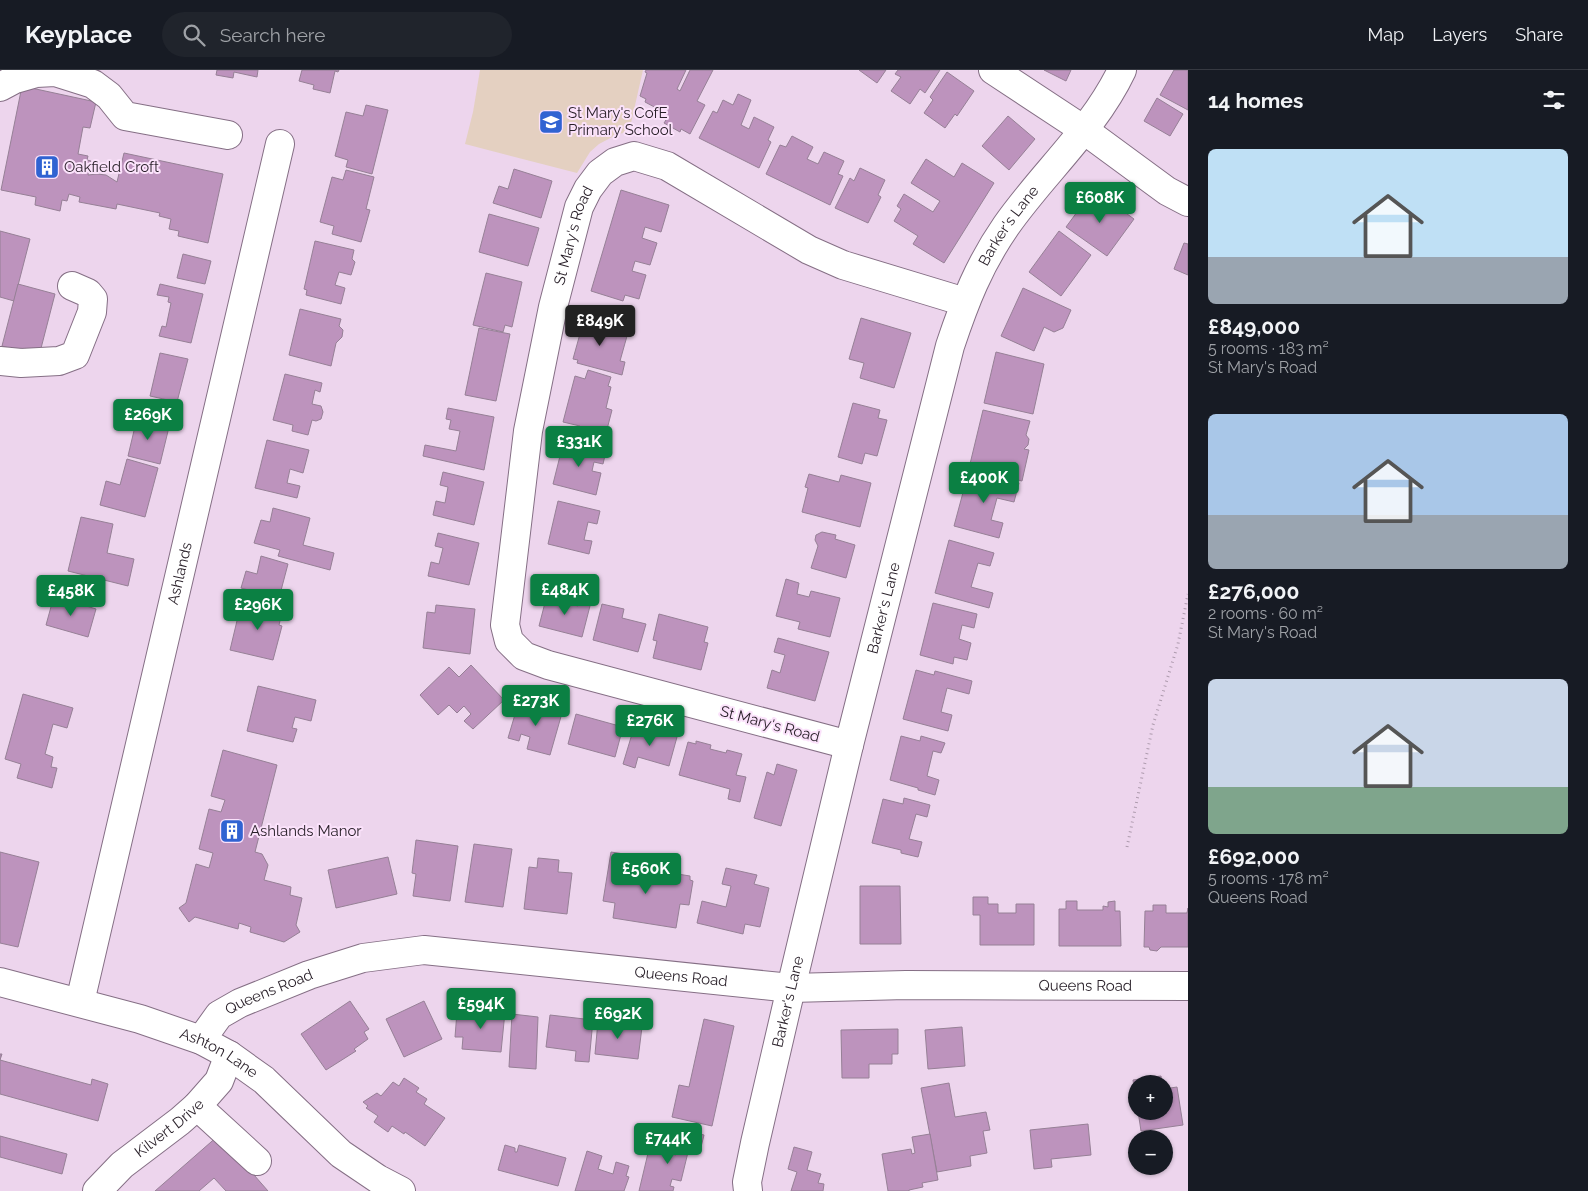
<!DOCTYPE html>
<html lang="en">
<head>
<meta charset="utf-8">
<style>
  body { margin:0; font-family:Raleway,sans-serif; background:#20242c; color:#f1f3f6; height:100vh; display:flex; flex-direction:column; font-size:19px; white-space:nowrap }
  * { box-sizing:border-box; margin:0 }
  p { font-size:16px; color:#9ea1a6 }
  .icon { flex:none; width:28px; height:28px; fill:none; stroke:currentColor; stroke-width:2; stroke-linecap:round; stroke-linejoin:round }
  .map { position:relative; flex:1; overflow:hidden }
  .panel { display:flex; flex-direction:column; background:#171b24; width:400px }
  .panel>* { flex:none }
  .tools { position:absolute; left:1128px; top:1005px; display:grid; gap:10px }
  .tools a { display:grid; place-items:center; width:45px; height:45px; border-radius:50%; background:#171b24; box-shadow:0 1px 4px #0004; font-size:25px }
  .price { position:absolute; translate:-50% -42px; padding:0 11px; border-radius:5px; background:#0b8043; color:#fff; font-size:16px; line-height:32px; filter:drop-shadow(0 1px 2px #0008) }
  .price::after { content:''; position:absolute; left:50%; top:30px; width:15px; height:11px; margin-left:-8px; background:inherit; clip-path:polygon(0 0,100% 0,50% 100%) }
  .price.on { background:#222; color:#fff }
  ul { padding:0; list-style:none }
  li { display:grid; align-content:center; gap:10px; height:265px; padding:0 20px }
  li span { display:grid; place-items:center; height:155px; border-radius:8px; color:#555 }
  li>.icon { margin-inline-start:auto }
  span .icon { width:90px; height:90px; fill:#fffc; stroke-width:1 }
  li b { font-size:21px }
  h2 { display:flex; justify-content:space-between; align-items:center; height:60px; padding:0 20px; font-size:21px }
  header { display:flex; align-items:center; gap:30px; box-sizing:border-box; height:70px; padding:0 25px; background:#171b24; border-bottom:1px solid #363941 }
  header strong { font-size:24px }
  nav { display:flex; gap:28px; margin-inline-start:auto; font-size:18px }
  .search { width:350px; height:45px; background:#20242c; display:flex; align-items:center; gap:12px; box-sizing:border-box; padding:0 18px; border-radius:28px; color:#9ea1a6; font-size:19px }
  main { display:flex; flex:1; min-height:0 }
  .map>svg:first-child { display:block }
</style>
</head>
<body>
<header>
<strong>Keyplace</strong>
<div class="search"><svg class="icon" aria-label="search" viewBox="0 0 24 24"><circle cx="10" cy="10" r="6"/><path d="M15 15l6 6"/></svg>Search here</div>
<nav><a>Map</a><a>Layers</a><a>Share</a></nav>
</header>
<main>
<div class="map">
<svg width="1188" height="1121" viewBox="0 0 1188 1121">
  <rect width="100%" height="100%" fill="#edd5ed"/>
  <!-- education -->
  <path fill="#e4d0c1" d="M480,0h163l-14,62 -11,2 -19,10 -9,8 -13,21 -112,-29 8,-32z"/>
  <!-- building -->
  <g fill="#bd93bd" stroke="#968096">
    <path d="M217,0h41l-1,7 -23,-5 -1,6 -17,-3z"/>
    <path d="M302,0h37l-1,2 -3,-1 -5,22 -17,-4 1,-4 -15,-4z"/>
    <path d="M646,0h40l-9,19 3,2 10,-21h23l-16,31 8,4 -15,29 -9,-5 -1,3 -16,-9 2,-3 -9,-4 3,-6 -15,-8 1,-3 -6,-3 7,-23 -2,-1z"/>
    <path d="M859,0h27l-9,13z"/>
    <path d="M898,0h42l-15,23 -5,-4 -10,15 -19,-13 10,-14 -6,-3z"/>
    <path d="M1044,0h27l-5,11z"/>
    <path d="M1174,0h14v40l-28,-15z"/>
    <path d="M947,2l27,19 -17,25 -2,-2 -10,14 -21,-15 9,-13 -3,-3z"/>
    <path d="M22,16l74,16 -6,26 -7,-1 -5,27 10,2 -1,4 4,1 -3,14 9,-1 9,1 11,7 7,-29 99,21 -15,69 -30,-7 1,-5 -10,-2 2,-10 -12,-3 1,-3 -43,-9 -1,5 -37,-7 1,-5 -11,-3 -2,7 -5,-1 -2,11 -25,-6 1,-8 -35,-7z"/>
    <path d="M738,24l13,6 -10,25 8,4 5,-12 20,10 -6,13 3,2 -12,26 -60,-30 14,-27 4,2 6,-13 10,5z"/>
    <path d="M1157,28l26,16 -13,22 -26,-15z"/>
    <path d="M366,35l22,5 -16,64 -26,-7 2,-7 -13,-4 11,-44 17,4z"/>
    <path d="M1008,46l27,23 -26,31 -27,-24z"/>
    <path d="M792,66l21,11 -6,12 11,5 6,-12 20,9 -6,13 5,2 -13,29 -64,-31 14,-29 6,2z"/>
    <path d="M926,89l28,18 8,-14 32,20 -50,80 -31,-19 5,-8 -24,-15 7,-12 -4,-3 7,-12 29,18 7,-11 -29,-18z"/>
    <path d="M860,98l25,12 -7,15 3,2 -13,26 -33,-15 15,-30 4,3z"/>
    <path d="M514,99l38,12 -11,37 -48,-15 6,-17 9,3z"/>
    <path d="M346,100l28,7 -8,32 4,1 -9,32 -29,-8 2,-8 -14,-4 12,-45 11,3z"/>
    <path d="M621,120l48,15 -8,27 -16,-5 -3,11 15,5 -7,22 -15,-4 -3,10 14,4 -7,24 -14,-4 -2,6 -32,-10z"/>
    <path d="M1097,122l37,27 -27,37 -41,-29 17,-23 3,3z"/>
    <path d="M489,144l50,14 -11,38 -49,-14z"/>
    <path d="M0,161l30,8 -16,62 -14,-4z"/>
    <path d="M1059,161l32,24 -30,41 -32,-24z"/>
    <path d="M315,171l39,9 -2,9 3,3 -3,10 -1,3 -12,-3 -4,13 10,3 -4,16 -35,-9 1,-5 -3,-1z"/>
    <path d="M1184,173l4,1v31l-14,-6z"/>
    <path d="M183,184l28,7 -6,23 -28,-6z"/>
    <path d="M486,203l36,9 -10,45 -7,-2 -2,7 -30,-7z"/>
    <path d="M18,214l37,10 -16,62 -37,-10z"/>
    <path d="M160,214l43,10 -12,49 -32,-7 3,-10 4,1 5,-24 -3,-1 1,-5 -12,-2z"/>
    <path d="M1023,218l48,22 -8,18 -9,4 -10,-5 -10,24 -33,-15z"/>
    <path d="M300,239l41,10 -2,7 4,4 -1,7 -6,6 -5,23 -42,-11z"/>
    <path d="M590,244l18,5 -3,12 22,5 -7,25 5,1 -3,13 -45,-12 1,-3 -5,-1 10,-36 4,1z"/>
    <path d="M861,248l50,15 -17,55 -34,-10 4,-15 -15,-4z"/>
    <path d="M479,258l31,6 -14,67 -31,-6z"/>
    <path d="M996,282l48,12 -11,50 -49,-11z"/>
    <path d="M160,283l28,6 -11,43 -27,-6z"/>
    <path d="M588,300l23,7 -3,9 3,1 -5,21 6,2 -7,27 -27,-7 2,-4 -17,-4 12,-46 10,3z"/>
    <path d="M285,304l37,9 -2,9 -5,-2 -3,14 9,2 2,6 -2,7 -5,2 -4,-1 -4,15 -16,-4 1,-6 -20,-5z"/>
    <path d="M853,333l27,7 -2,8 9,2 -10,36 -12,-3 -3,11 -24,-7z"/>
    <path d="M448,338l46,9 -10,53 -61,-14 2,-11 31,6 4,-20 -11,-2 2,-9 -5,-1z"/>
    <path d="M983,340l47,11 -4,14 3,4 -1,6 -4,4 5,1 -7,31 -24,-6 1,-4 -29,-7z"/>
    <path d="M137,348l32,9 -9,37 -32,-8z"/>
    <path d="M267,370l42,10 -6,23 -13,-4 -3,14 13,3 -3,12 -42,-10z"/>
    <path d="M564,370l42,11 -3,13 -9,-2 -2,9 9,2 -5,22 -43,-11z"/>
    <path d="M127,389l31,9 -13,49 -45,-12 6,-24 14,4z"/>
    <path d="M443,402l41,10 -10,43 -41,-10 3,-14 9,2 3,-16 -8,-2z"/>
    <path d="M809,404l30,8 2,-7 30,8 -11,44 -58,-15 6,-24 -3,-1z"/>
    <path d="M968,404l30,8 1,-5 20,6 -5,19 -17,-4 -6,22 12,3 -4,15 -45,-12z"/>
    <path d="M558,431l42,10 -3,13 -9,-2 -4,18 8,1 -3,13 -41,-10z"/>
    <path d="M273,438l37,10 -7,27 31,8 -4,17 -52,-14 2,-6 -26,-7 7,-23 9,2z"/>
    <path d="M81,447l32,7 -6,29 27,6 -6,27 -60,-15z"/>
    <path d="M822,462l14,3 -1,4 20,6 -9,33 -35,-10 7,-22 -3,-6 1,-5z"/>
    <path d="M438,463l41,10 -10,42 -41,-9 3,-14 8,2 4,-16 -8,-2z"/>
    <path d="M949,470l45,13 -4,13 -12,-3 -7,24 22,6 -4,15 -54,-15z"/>
    <path d="M261,486l27,8 -9,34 -38,-10 5,-17 11,3z"/>
    <path d="M786,509l13,4 -2,11 12,3 2,-6 29,7 -10,39 -32,-8 2,-7 -24,-6z"/>
    <path d="M548,521l10,3 -2,6 22,6 2,-7 11,3 -9,35 -43,-11z"/>
    <path d="M54,526l42,13 -8,28 -42,-12z"/>
    <path d="M258,532l25,6 -4,17 3,1 -9,34 -43,-10 11,-46 15,4z"/>
    <path d="M933,533l44,11 -3,14 -12,-3 -3,14 12,4 -4,17 -13,-3 -1,7 -33,-9z"/>
    <path d="M602,534l22,5 -2,9 24,6 -8,28 -45,-12z"/>
    <path d="M436,535l39,4 -5,45 -47,-6 4,-36 8,1z"/>
    <path d="M659,544l49,13 -4,15 4,1 -7,27 -48,-12 4,-17 -4,-1z"/>
    <path d="M778,568l51,14 -14,49 -48,-13 5,-18 8,3 5,-18 -11,-3z"/>
    <path d="M471,595l33,35 -31,29 -9,-8 7,-7 -7,-8 -7,7 -8,-8 -11,10 -18,-20 29,-28 10,10z"/>
    <path d="M916,600l18,5 1,-4 37,10 -3,13 -22,-6 -6,24 11,3 -4,16 -45,-12z"/>
    <path d="M258,616l58,14 -5,21 -16,-4 -3,11 5,1 -4,13 -46,-11z"/>
    <path d="M23,624l50,14 -6,20 -14,-4 -8,30 8,3 -2,10 6,1 -5,20 -35,-10 4,-14 -16,-5z"/>
    <path d="M519,631l43,12 -12,42 -23,-6 3,-12 -9,-3 -2,7 -11,-3z"/>
    <path d="M576,644l47,13 -8,30 -47,-13z"/>
    <path d="M635,654l42,13 -8,29 -31,-9 -3,11 -12,-4z"/>
    <path d="M901,666l19,5 1,-5 24,7 -4,10 -8,-2 -6,25 12,4 -4,15 -17,-5v-2l-28,-8z"/>
    <path d="M696,671l15,4 -1,4 16,4 1,-3 15,4 -6,21 10,2 -6,25 -12,-3 2,-10 -51,-14 9,-33 8,2z"/>
    <path d="M223,680l54,15 -22,87 7,2 6,11 -4,15 27,7 -1,8 12,3 -6,27 4,7 -16,10 -34,-10 1,-5 -12,-4 -1,6 -43,-12 -6,5 -10,-14 7,-5 10,-39 13,4 4,-15 -14,-4 10,-40 12,3 4,-12 -14,-4z"/>
    <path d="M777,694l20,6 -16,56 -27,-8 13,-46 7,3z"/>
    <path d="M904,728l26,7 -3,12 -11,-3 -7,25 13,3 -4,15 -17,-4v-3l-29,-7 11,-44 20,5z"/>
    <path d="M416,770l42,6 -8,55 -37,-5 3,-22 -4,-1z"/>
    <path d="M474,774l38,5 -9,58 -38,-5z"/>
    <path d="M0,782l39,10 -21,85 -18,-4z"/>
    <path d="M611,782l13,2 -3,20 24,4 1,-9 44,7v4l3,1 -4,24 -9,-1 -4,24 -63,-10 2,-15 -12,-2z"/>
    <path d="M388,787l9,37 -61,14 -8,-38z"/>
    <path d="M538,788l21,2 -1,12 14,1 -5,41 -43,-5 5,-42 8,1z"/>
    <path d="M726,798l31,7 -3,9 15,4 -9,39 -15,-3 -2,10 -46,-11 5,-22 24,6 5,-21 -9,-2z"/>
    <path d="M860,816h40l1,58h-41z"/>
    <path d="M973,827h15v7h10v9h18v-9h18v41h-54v-30h-7z"/>
    <path d="M1066,831h11v9h26v-4l5,1v-5l7,-1v10h5l1,35h-62v-37h7z"/>
    <path d="M1153,835h13v8h21l1,-5v39h-27l-4,4 -7,-1 -1,-3h-5l1,-36h8z"/>
    <path d="M350,931l19,28 -5,3 4,7 -14,10 2,2 -30,19 -25,-36z"/>
    <path d="M424,931l18,38 -38,18 -18,-38z"/>
    <path d="M465,939l40,3 -4,40 -39,-3 1,-12h-8l2,-25 8,1z"/>
    <path d="M512,944l26,3 -2,52 -27,-2z"/>
    <path d="M550,945l43,5 -4,42 -14,-1 1,-10 -30,-4z"/>
    <path d="M704,949l30,7 -22,100 -40,-9 7,-32 10,2z"/>
    <path d="M598,951l44,6 -4,32 -43,-5z"/>
    <path d="M962,957l3,39 -37,3 -3,-39z"/>
    <path d="M898,959v25h-6v10h-23v14h-27l-1,-48z"/>
    <path d="M0,984h2l-2,6 91,25 1,-6 16,5 -10,37 -98,-27z"/>
    <path d="M1161,1006l1,8h-26v16l-3,-20z"/>
    <path d="M404,1008l15,10 -3,4 11,7 -3,5 21,14 -20,28 -20,-14 -1,2 -12,-8 -4,6 -14,-10 4,-6 -12,-8 2,-2 -5,-4 14,-9 4,3 12,-14 6,4z"/>
    <path d="M949,1013l6,34 31,-5 4,18 -7,1 4,22 -17,3 1,10 -34,6 -16,-84z"/>
    <path d="M1177,1017l6,38 -42,6 -3,-20h26v-22z"/>
    <path d="M1088,1054l3,31 -40,4 1,8 -18,2 -4,-39z"/>
    <path d="M682,1060l22,5 -3,12 -11,-3 -9,37 -9,-2 -2,7 4,1 -1,4h-34l10,-42 27,6z"/>
    <path d="M930,1064l8,46 -16,3 1,4 -14,3v1h-21l-6,-37 29,-5 1,5 3,-1 -3,-16z"/>
    <path d="M219,1065l49,56h-42l-12,-13 -15,13h-44z"/>
    <path d="M0,1066l67,18 -5,20 -62,-17z"/>
    <path d="M505,1075l10,3v4h2l2,-7 47,13 -8,28 -60,-16z"/>
    <path d="M794,1077l18,5 -5,18 14,4 -3,9 6,1 -1,7h-32l6,-19 -9,-3z"/>
    <path d="M587,1081l15,5 -4,13 15,5 3,-12 13,4 -3,10 3,1 -5,14h-49z"/>
  </g>
  <g fill="none" stroke-linecap="round" stroke-linejoin="round">
    <defs>
      <g id="minor">
        <path d="M993,0l91,60 83,61 21,11"/>
        <path d="M0,17l15,-8 21,-6 19,-1 38,12 16,12 16,20 103,19"/>
        <path d="M0,291l21,2 38,-2 16,-6 17,-43 1,-13 -5,-6 -16,-7"/>
        <path id="s1" d="M849,675l-301,-80 -24,-9 -15,-15 -4,-16 23,-194 25,-124 26,-100 9,-18 12,-16 15,-11 19,-6 33,10 142,84 34,15 122,37"/>
        <path id="s2" d="M80,932l200,-858"/>
        <path id="s3" d="M201,970l18,-25 21,-12 69,-28 54,-17 61,-8 367,38 115,-3 282,1"/>
        <path d="M197,1036l60,55"/>
        <path id="s4" d="M97,1121l25,-26 58,-44 17,-15 22,-25 10,-26"/>
        <path id="s5" d="M748,1121l-1,-9 8,-39 36,-155 58,-243 101,-399c15,-45 29,-81 56,-120 37,-53 88,-97 116,-156"/>
      </g>
      <g id="major">
        <path id="s6" d="M0,912l140,37 61,21 28,15 35,25 77,74 37,25 23,12"/>
      </g>
    </defs>
    <!-- minor casing -->
    <use href="#minor" stroke="#856f85" stroke-width="30"/>
    <!-- major casing -->
    <use href="#major" stroke="#856f85" stroke-width="30"/>
    <!-- path -->
    <path stroke="#ae9bae" stroke-width="3" stroke-dasharray="1 4" stroke-linecap="butt" d="M1127,777l26,-122 25,-81 10,-50"/>
    <!-- minor -->
    <use href="#minor" stroke="#fff" stroke-width="28"/>
    <!-- major -->
    <use href="#major" stroke="#fff" stroke-width="28"/>
  </g>
  <!-- icons -->
  <defs>
    <symbol id="school-square" viewBox="-11 -11 22 22"><rect x="-9" y="-9" width="18" height="18" rx="4" fill="#3063d2" stroke="#fbe2fb"/><path d="M0-5L7-2L0 1L-7-2ZM-4 1L0 2.5L4 1V4Q0 6-4 4Z" fill="#fff"/></symbol>
    <symbol id="building-square" viewBox="-11 -11 22 22"><rect x="-9" y="-9" width="18" height="18" rx="4" fill="#3063d2" stroke="#fbe2fb"/><path d="M-4-6H4V6H1V3H-1V6H-4ZM-2.5-4.3h1.7v1.8h-1.7ZM.8-4.3h1.7v1.8H.8ZM-2.5-1h1.7V.8h-1.7ZM.8-1h1.7V.8H.8Z" fill="#fff"/></symbol>
  </defs>
  <g fill-rule="evenodd">
    <use href="#school-square" x="537" y="38" width="28" height="28"/>
    <use href="#building-square" x="33" y="83" width="28" height="28"/>
    <use href="#building-square" x="218" y="747" width="28" height="28"/>
  </g>
  <g text-anchor="middle" stroke-width="4" stroke-linejoin="round" paint-order="stroke">
    <!-- poi labels -->
    <g font-size="15" fill="#281f28" stroke="#fbe2fb" text-anchor="start">
      <text x="568" y="48">St Mary's CofE<tspan x="568" dy="17">Primary School</tspan></text>
      <text x="64" y="102">Oakfield Croft</text>
      <text x="250" y="766">Ashlands Manor</text>
    </g>
    <!-- street labels -->
    <g font-size="15" fill="#281f28" stroke="#fbe2fb">
      <text dy="5" stroke="none"><textPath href="#s5" startOffset="1004">Barker's Lane</textPath></text>
      <text dy="5" stroke="none"><textPath href="#s1" startOffset="771">St Mary's Road</textPath></text>
      <text dy="5" stroke="none"><textPath href="#s2" startOffset="440">Ashlands</textPath></text>
      <text dy="5" stroke="none"><textPath href="#s5" startOffset="599">Barker's Lane</textPath></text>
      <text transform="translate(770 654) rotate(15)" y="5">St Mary's Road</text>
      <text dy="5" stroke="none"><textPath href="#s3" startOffset="506">Queens Road</textPath></text>
      <text dy="5" stroke="none"><textPath href="#s3" startOffset="911">Queens Road</textPath></text>
      <text dy="5" stroke="none"><textPath href="#s3" startOffset="86">Queens Road</textPath></text>
      <text dy="5" stroke="none"><textPath href="#s5" startOffset="194">Barker's Lane</textPath></text>
      <text dy="5" stroke="none"><textPath href="#s6" startOffset="231">Ashton Lane</textPath></text>
      <text dy="5" stroke="none"><textPath href="#s4" startOffset="96">Kilvert Drive</textPath></text>
    </g>
  </g>
</svg>
<div class="tools">
<a>+</a>
<a>−</a>
</div>
<b class="price" style="left:1100px;top:154px">£608K</b>
<b class="price on" style="left:600px;top:277px">£849K</b>
<b class="price" style="left:148px;top:371px">£269K</b>
<b class="price" style="left:579px;top:398px">£331K</b>
<b class="price" style="left:984px;top:434px">£400K</b>
<b class="price" style="left:565px;top:546px">£484K</b>
<b class="price" style="left:71px;top:547px">£458K</b>
<b class="price" style="left:258px;top:561px">£296K</b>
<b class="price" style="left:536px;top:657px">£273K</b>
<b class="price" style="left:650px;top:677px">£276K</b>
<b class="price" style="left:646px;top:825px">£560K</b>
<b class="price" style="left:481px;top:960px">£594K</b>
<b class="price" style="left:618px;top:970px">£692K</b>
<b class="price" style="left:668px;top:1095px">£744K</b>
</div>
<section class="panel">
<h2>14 homes<svg class="icon" aria-label="filters" viewBox="0 0 24 24"><path d="M4 7h16M4 17h16"/><circle cx="9" cy="7" r="2"/><circle cx="15" cy="17" r="2"/></svg></h2>
<ul>
<li><span style="background:linear-gradient(#bfe0f5 70%,#9aa5b1 0)"><svg class="icon" aria-label="home" viewBox="0 0 24 24"><path d="M3 11l9-7 9 7M6 9v11h12V9"/></svg></span><div><b>£849,000</b><p>5 rooms · 183 m²</p><p>St Mary's Road</p></div></li>
<li><span style="background:linear-gradient(#a9c7e8 65%,#9aa5b1 0)"><svg class="icon" aria-label="home" viewBox="0 0 24 24"><path d="M3 11l9-7 9 7M6 9v11h12V9"/></svg></span><div><b>£276,000</b><p>2 rooms · 60 m²</p><p>St Mary's Road</p></div></li>
<li><span style="background:linear-gradient(#c9d6e8 70%,#7fa58c 0)"><svg class="icon" aria-label="home" viewBox="0 0 24 24"><path d="M3 11l9-7 9 7M6 9v11h12V9"/></svg></span><div><b>£692,000</b><p>5 rooms · 178 m²</p><p>Queens Road</p></div></li>
</ul>
</section>
</main>
</body>
</html>
